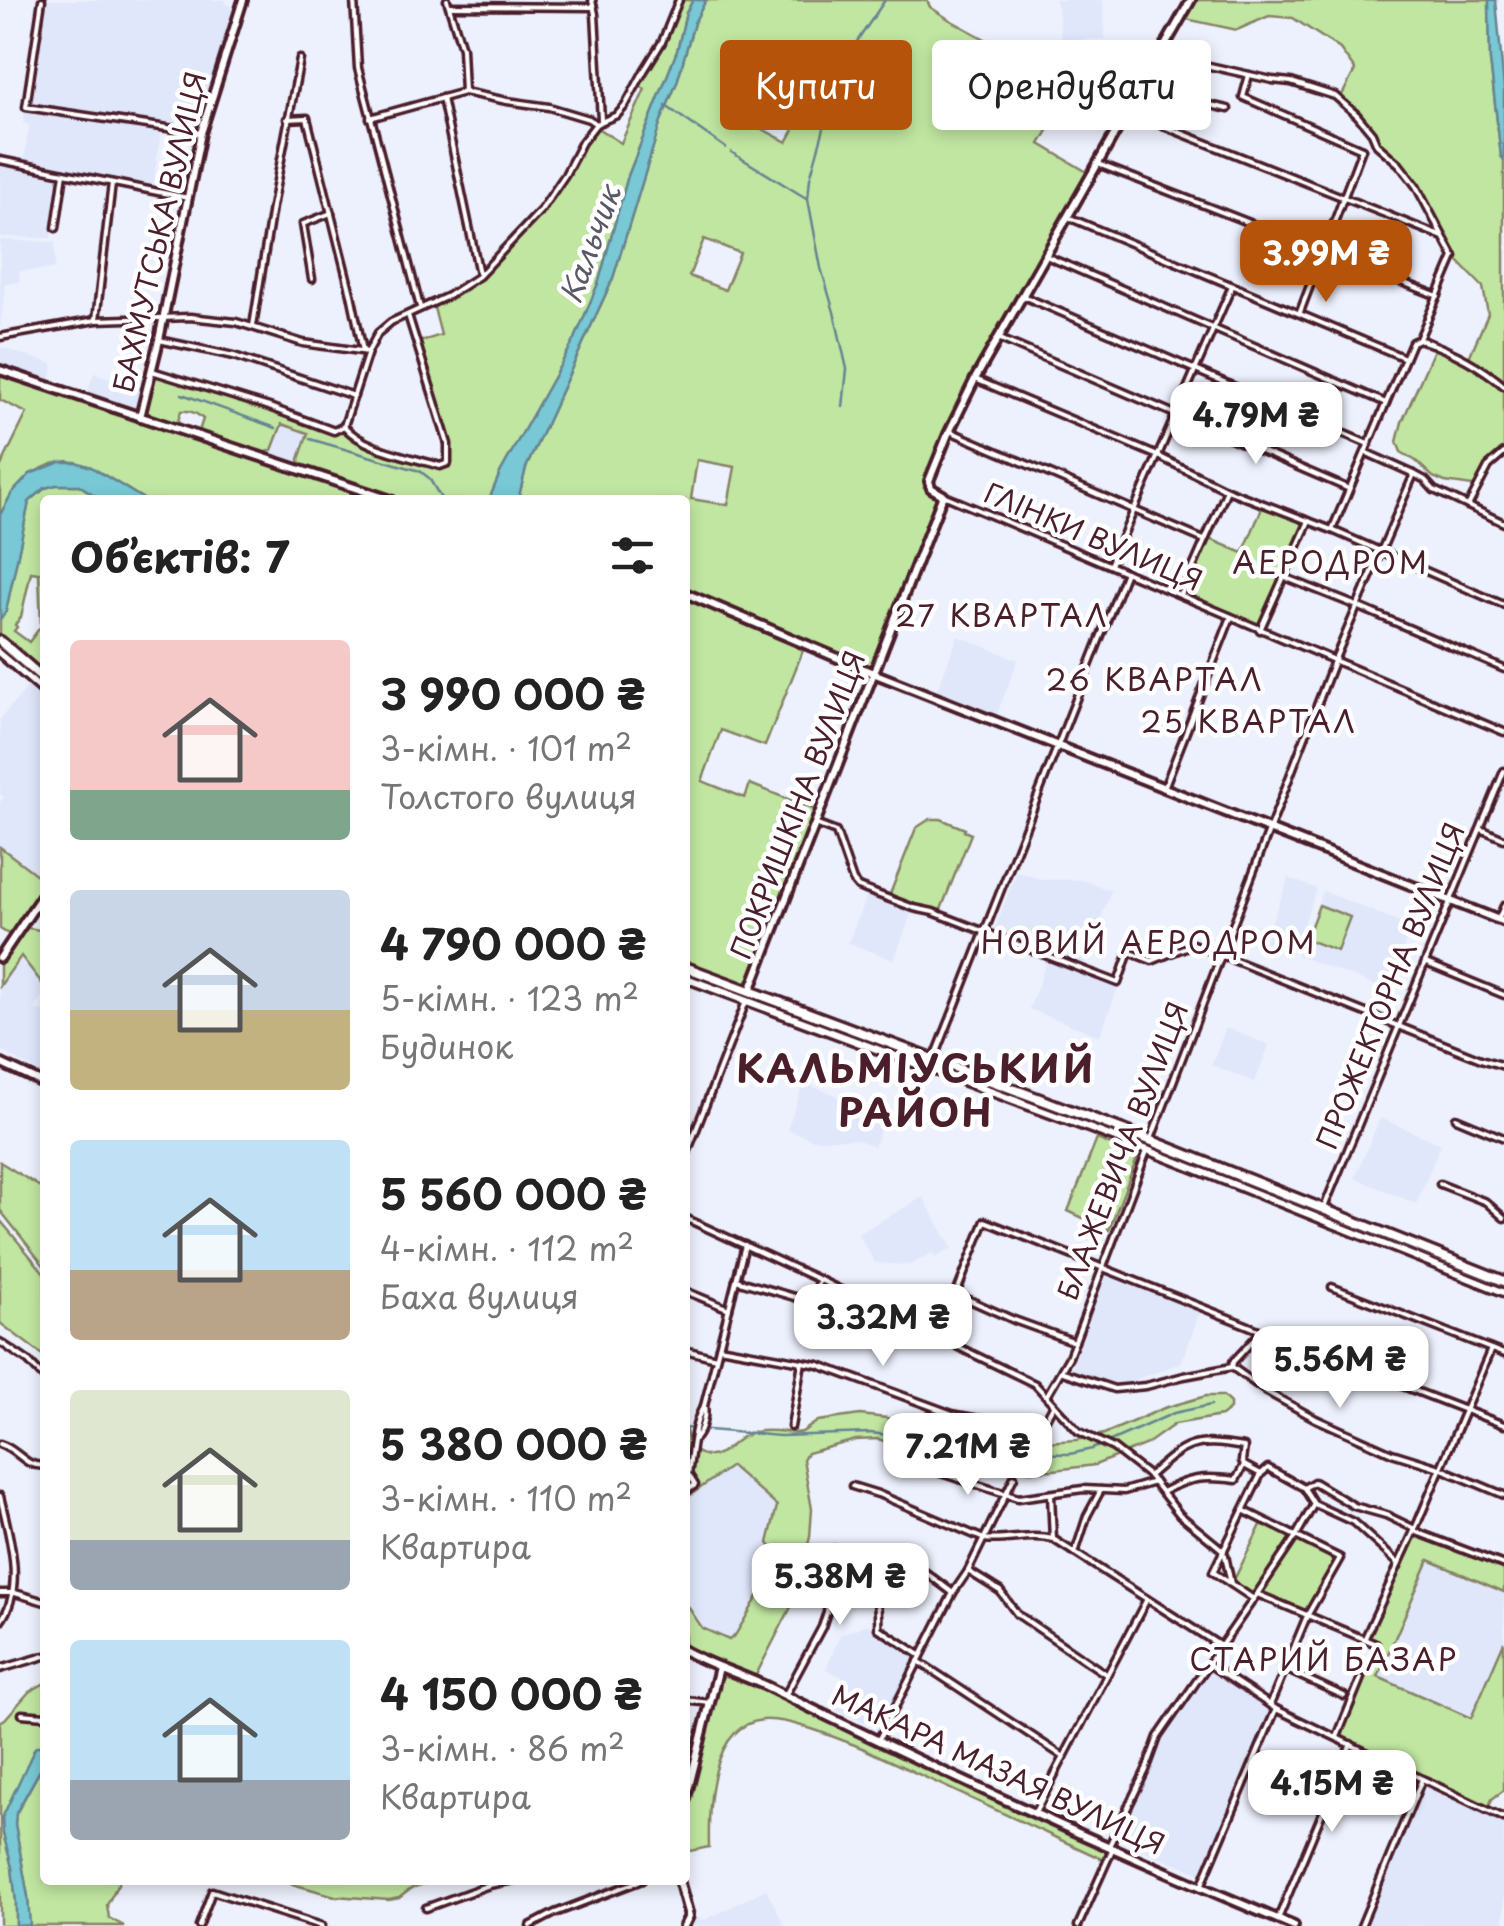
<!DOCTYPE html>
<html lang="uk">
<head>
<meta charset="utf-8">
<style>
  body { margin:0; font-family:"Playpen Sans",sans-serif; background:#f6f6f6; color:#222; height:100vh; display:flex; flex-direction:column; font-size:38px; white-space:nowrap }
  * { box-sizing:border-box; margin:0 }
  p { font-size:32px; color:#767676 }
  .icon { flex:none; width:55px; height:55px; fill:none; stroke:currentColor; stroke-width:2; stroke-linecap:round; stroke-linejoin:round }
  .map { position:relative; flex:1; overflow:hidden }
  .side { position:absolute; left:40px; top:495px; width:650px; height:1390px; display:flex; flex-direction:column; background:#fff; border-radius:10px; box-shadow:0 5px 15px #0003 }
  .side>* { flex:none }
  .guide { position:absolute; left:720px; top:40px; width:632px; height:90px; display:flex; gap:20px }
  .price { position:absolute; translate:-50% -85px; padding:0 22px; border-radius:20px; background:#fff; color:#222; font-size:32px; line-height:65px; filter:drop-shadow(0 2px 5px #0008) }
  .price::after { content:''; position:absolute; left:50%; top:60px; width:30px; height:22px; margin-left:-15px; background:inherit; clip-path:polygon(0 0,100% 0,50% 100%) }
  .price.active { background:#b45309; color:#fff }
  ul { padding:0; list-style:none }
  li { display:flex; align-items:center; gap:30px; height:250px; padding:0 30px }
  li span { display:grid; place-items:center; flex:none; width:280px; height:200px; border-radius:10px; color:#555 }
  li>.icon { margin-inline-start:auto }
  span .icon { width:120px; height:120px; fill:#fffc; stroke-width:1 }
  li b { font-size:42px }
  h2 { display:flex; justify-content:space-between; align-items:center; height:120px; padding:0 30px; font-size:42px }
  .tag { padding:0 35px; border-radius:10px; background:#fff; box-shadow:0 5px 15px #0003; font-size:35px; line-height:90px }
  .tag.active { background:#b45309; color:#fff }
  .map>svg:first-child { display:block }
</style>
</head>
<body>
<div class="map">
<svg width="1504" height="1926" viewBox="0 0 1504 1926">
  <rect width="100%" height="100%" fill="#edf1fd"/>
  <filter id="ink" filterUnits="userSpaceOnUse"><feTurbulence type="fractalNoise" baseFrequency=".01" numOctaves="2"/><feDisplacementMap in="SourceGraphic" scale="20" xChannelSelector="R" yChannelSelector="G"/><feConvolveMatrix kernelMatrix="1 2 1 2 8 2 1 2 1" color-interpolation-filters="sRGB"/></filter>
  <g filter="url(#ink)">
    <!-- built -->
    <g fill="#e0e7fb">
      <path d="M48,0h178l-1,3 11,6 -33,101 -4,19 -37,-5 -9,63 -129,-26 5,-36 -6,-2 2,-12h6z"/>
      <path d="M1055,0h48l2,39 -44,1 -3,-32z"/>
      <path d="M0,163l60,12 -9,63 -51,-1z"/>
      <path d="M0,240l55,2v27l-35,2 -1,11 -14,1 -5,47z"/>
      <path d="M0,347l53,17 -3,21 -50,-16z"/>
      <path d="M94,373l52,17 -7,25 -53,-18z"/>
      <path d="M281,424l27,9 -9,26 2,9 -41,-13 12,-5z"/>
      <path d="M958,636l60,24 -21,54 -60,-24z"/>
      <path d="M31,683l14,12v186l-45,-34v-45l4,-5 -4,-3v-75z"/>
      <path d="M1017,871l25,9h41l28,11 -28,74 -89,-34z"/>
      <path d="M1289,878l28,11 -25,64 -28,-11z"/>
      <path d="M1323,891l89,36 -26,63 -89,-35z"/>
      <path d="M867,895l45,17 -18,48 -46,-17z"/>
      <path d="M20,956l25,31v4l-11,18 11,2v65l-45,-26v-64z"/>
      <path d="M1047,961l71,27 -18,48 -71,-27z"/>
      <path d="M1226,1028l43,17 -14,37 -44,-17z"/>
      <path d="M804,1083l82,31 -12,32 -19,-7h-43l-25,-10z"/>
      <path d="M1380,1118l61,26 -25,60 -61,-26z"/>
      <path d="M923,1197l29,51 -17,10 -3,-5 -22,12 -35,-2 -17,-29z"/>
      <path d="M1106,1276l94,36 -19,51 -65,24 -45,-17z"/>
      <path d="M731,1466l46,40 -9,37 6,9 -8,31 -30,51 -7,6 -27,-12 -17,-26v-103z"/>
      <path d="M1429,1559l75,33v50l-33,77 -93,-41z"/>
      <path d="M867,1624l50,32 -36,74 -51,-23 13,-30 -17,-8 14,-34z"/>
      <path d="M1210,1667l63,43 -69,165 -89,-37 33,-67 12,-33z"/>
      <path d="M1423,1782l81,39v105h-141z"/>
      <path d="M766,1889l19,37h-98l4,-10 14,4z"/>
    </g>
    <!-- green -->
    <g fill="#c1e6a1" stroke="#868266" stroke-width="2.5" fill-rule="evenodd">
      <path d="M679,0h14l-7,13 -9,38 -49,125 -29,105 -24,58 -75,134 -11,27h-93l-95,-32 -2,-9 9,-26 -26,-9 -10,26 -12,5 -59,-20 -1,-7 3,-9c-6,-6 -14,-9 -22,-8l-3,10 -6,5 -29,-10 11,-44 115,35 65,24 10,-5c18,23 69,31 96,40l8,-2 1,-13 -33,-108 25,-8 -8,-31 37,-21 83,-89 25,-44 16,-24 27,17 24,-54 -8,-4 25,-43z"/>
      <path d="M706,0h221l3,7 20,13 90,49 61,37 26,9 -13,22 -52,-30 -22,37 52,31 -143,255 -25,57 19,8 -70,178 -188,-80v-93h-167l8,-32 87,-190 48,-157 16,-39 17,-59zM772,90l34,18 -19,34 -34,-18zM704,239l36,14 -15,37 -36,-14zM697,460l38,7 -7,38 -37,-6z"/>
      <path d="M1191,0h298l1,60 11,96 3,4v293l-15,13 -10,21 -34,-5 -12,-5 -17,-16 -15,-9 -4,-10 5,-20 34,-77 31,17 21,-48 -5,-27 -29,-30 -38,-71 -17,-22 -22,-19 -5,-12 -32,-34 15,-29 -15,-21 -47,-31 -24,-2 -32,14 -56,-12z"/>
      <path d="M0,373l385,127h-240l-54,-33 -23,-6 -16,3 -22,10 -18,19 -12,22v-47l27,-55 -27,-13z"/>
      <path d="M56,485h23l23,15h-57v176l-45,-40v-17l6,-8 23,-109 16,-14zM31,572l8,1 2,53 -12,16 -15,-11 3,-4 -2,-2 6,-8z"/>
      <path d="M1228,491l79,31 -48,106 -77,-33zM1229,495l33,13 -19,45 -33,-14z"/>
      <path d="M685,596l119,52 -39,98 -44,-16 -19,51 43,17 5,-14 68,27 -69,177 -64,-23z"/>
      <path d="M930,819h11l24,10 -1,2 7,3 -31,78 -27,-7 -23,-11 26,-66z"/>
      <path d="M0,847l45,34v6l-33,49 -12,-7z"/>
      <path d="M1319,905l31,12 -13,34 -31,-12z"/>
      <path d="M23,927l22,4v56l-24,-31 -21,30v-24z"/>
      <path d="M1097,1139l41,17 -29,74 -41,-19z"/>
      <path d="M0,1162l45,28v77l-45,-57z"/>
      <path d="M0,1220l45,54v83l-45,-34z"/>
      <path d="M1206,1396h17l7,7v6l-9,7 -46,8 -28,20 -52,21 -41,5 -24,1 -85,-13 -15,6h-9l-9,-4 -13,-14 -21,-7 -22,1 -49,13 -4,6 9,50 -2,28 -18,68 -38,74 -69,-30v-47l17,26 27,12 7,-6 30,-51 8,-31 -6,-9 9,-37 -46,-40 -46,33v-10l3,-3 -3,-5v-55l5,22c31,23 39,-11 65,-16 13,-3 28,0 41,1l6,-1 16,-11 42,-6 27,3 35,17h31l91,7 33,-2 27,-6 60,-26z"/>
      <path d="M1263,1521l32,15 -41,62 -22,-14z"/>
      <path d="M1415,1534l89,34v24l-75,-32 -51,117 93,41 33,-76v148l-12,9 -4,10 -148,-73 38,-92 -12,-5z"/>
      <path d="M1296,1537l43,22 -32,55 -48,-20z"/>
      <path d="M722,1669l35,14 352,167 -5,10 -242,-112c-26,-10 -72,-30 -99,-28 -53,5 -55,88 -54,127l-24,5v-39z"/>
      <path d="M45,1683v60l-10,5 -32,85 9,34 4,35v24h-16v-204l5,-3 24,-27z"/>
      <path d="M45,1761v119h75l-13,25 2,13 15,8h-95l-1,-29 -13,-73 1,-10z"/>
      <path d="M278,1880h157l-23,8 -13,10 -10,2 -54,-4z"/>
    </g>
    <!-- water -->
    <g fill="#79c8d5" stroke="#668491" stroke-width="2.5">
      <path d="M693,0h13l-12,23 -17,59 -16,39 -48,157 -87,190 -8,32h-29l11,-27 75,-134 24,-58 29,-105 49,-125 9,-38z"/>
      <path d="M1489,0h7l8,90v70l-3,-4 -11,-96z"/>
      <path d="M60,462h16l15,5 54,33h-43l-23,-15h-23l-11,3 -16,14 -23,109 -6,8v-104l12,-22 18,-19z"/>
      <path d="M45,1743v18l-29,52 -1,11 13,73 2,28 -14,1v-24l-4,-35 -9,-34 -1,-15 33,-70z"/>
    </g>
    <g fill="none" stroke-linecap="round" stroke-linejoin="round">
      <!-- stream -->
      <g stroke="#668491" stroke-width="2.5">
        <path d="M666,106l60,42"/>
        <path d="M731,152l75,46"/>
        <path d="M182,394l94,34"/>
        <path d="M843,407l4,-38 -13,-57 -13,-44 -13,-69 2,-21 27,-96 13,-30 35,-52"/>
        <path d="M310,439l110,32 9,7 13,22"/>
        <path d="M685,1428l95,8 90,-3 19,2 29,9 49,8 103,2 22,-5 82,-36 37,-8"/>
      </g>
      <defs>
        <g id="street">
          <path d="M42,0l-16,107 175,26"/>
          <path d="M354,0l4,68 62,239"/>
          <path d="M447,0l15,48 2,44"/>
          <path d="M592,0l3,14 6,106"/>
          <path d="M450,6l144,1"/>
          <path d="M1161,55l111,25 19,2 44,14 22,19 15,18 5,12 22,19 17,22 38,71 -35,82 -7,3 -80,188"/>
          <path d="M1249,75l-6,22 119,52"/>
          <path d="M1144,85l49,16 35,8"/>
          <path d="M442,98l37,176"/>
          <path d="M1128,112l315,125"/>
          <path d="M370,118l94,-26 43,9 42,6 40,12 7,5"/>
          <path d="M287,119l20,-1 44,176 12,57"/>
          <path d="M0,160l188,38"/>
          <path d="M1098,164l340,132"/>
          <path d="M1068,217l337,141"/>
          <path d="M56,228l8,-55"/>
          <path d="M1046,256l340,147"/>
          <path d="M312,279l-9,-55 28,-11"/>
          <path d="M1023,296l345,148"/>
          <path d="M1300,312l62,-163"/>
          <path d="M96,320l16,-137"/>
          <path d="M253,326l19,-119 28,-148"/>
          <path d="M0,337l96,-17 94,-3 46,5 67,21 65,9"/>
          <path d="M998,338l349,150"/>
          <path d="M159,340l75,16 120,40"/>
          <path d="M1421,340c29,10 60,26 83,46"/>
          <path d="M152,371l117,36 65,24 10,-5"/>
          <path d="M975,379l183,77 69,34 105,40 172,75"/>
          <path d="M344,426l24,-74 10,-19 13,-11 57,-26 31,-20 62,-66 24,-35 17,-33 14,-18 21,-9 8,-9 19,-35 18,-29 17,-42"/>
          <path d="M344,426c18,23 68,31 96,40l8,-3v-19l-40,-129"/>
          <path d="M952,432l252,108"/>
          <path d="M1367,453l47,21 11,6 9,10 70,33"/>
          <path d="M943,495l561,237"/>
          <path d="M1468,506l21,-40 15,-13"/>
          <path d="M1110,565l122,-279"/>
          <path d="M1284,577l73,29 147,63"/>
          <path d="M1181,595l46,-105"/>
          <path d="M1260,630l49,-109"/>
          <path d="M1164,788l67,-171"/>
          <path d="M815,824l21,8 17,49 5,6 56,21 19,4 185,71 11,-31 23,9 41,-17 288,115 23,7"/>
          <path d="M1481,829l23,10"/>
          <path d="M1498,920l6,-14"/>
          <path d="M1426,963l78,32"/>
          <path d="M934,1060l192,-488"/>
          <path d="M1456,1118l48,20"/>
          <path d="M1151,1139l183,-478 80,-187"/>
          <path d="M685,1158l62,-159"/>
          <path d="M1440,1184l46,18 18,16"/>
          <path d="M1323,1210l181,-439"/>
          <path d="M685,1218l135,62 215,104 43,47 35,17 36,28 31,39 44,36"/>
          <path d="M736,1280l72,21 12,-21"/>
          <path d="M1332,1287l172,67"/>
          <path d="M685,1291l44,18"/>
          <path d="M956,1294l58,26 61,22"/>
          <path d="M933,1334l23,-40 29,-73 314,125 205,79"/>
          <path d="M0,1342l28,19 17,18"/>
          <path d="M719,1347l100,18 133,49 88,16 13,-24"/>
          <path d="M685,1350l31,8"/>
          <path d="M1232,1367l35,25 49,27 76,34 45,14 67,28"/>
          <path d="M1232,1367l1,-5 24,-26 1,-5"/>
          <path d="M1063,1372l51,17 32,-3 38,-10 48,-9"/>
          <path d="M1047,1395l22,-38 78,-206"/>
          <path d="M791,1427l11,-65"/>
          <path d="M695,1439c7,-8 11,-23 9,-33l41,-161"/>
          <path d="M0,1444c18,5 26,25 45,21"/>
          <path d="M1244,1465l17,9"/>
          <path d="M941,1473l77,25 65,-9 41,2 30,-9"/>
          <path d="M1149,1476c38,-34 44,-37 95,-29l-2,14 2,4 -8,15c-32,-4 -46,-3 -74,12"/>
          <path d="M852,1486l26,8 106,45c23,3 46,-6 69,0l169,108"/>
          <path d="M1304,1488l10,-6 40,24 32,9 29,14"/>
          <path d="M685,1492l10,-7 -7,-11c4,-20 5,-53 16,-68"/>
          <path d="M1051,1495l2,44"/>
          <path d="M0,1496c9,38 26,93 0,126"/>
          <path d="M1245,1511l95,47 -33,58 -37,89"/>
          <path d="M1414,1531l90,34"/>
          <path d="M1075,1553l12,-37 14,-26"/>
          <path d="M1225,1555l6,29"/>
          <path d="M878,1559c-7,23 2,46 0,69l42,27"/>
          <path d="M968,1571l32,20 17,23 90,61"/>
          <path d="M0,1593h15l30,9"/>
          <path d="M1257,1594l119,50"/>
          <path d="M1252,1598l-39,-26 48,-98 7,-6 36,20 10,16 39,18 46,42"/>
          <path d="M1364,1640l51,-111 76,-180"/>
          <path d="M918,1661l146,96"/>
          <path d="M1210,1665l66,44 228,109"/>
          <path d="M0,1669l45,-13"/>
          <path d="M1285,1669l59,27"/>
          <path d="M786,1694l36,-67 5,-15 7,-63 35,3 9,7 43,10 32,24"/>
          <path d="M685,1700l25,3"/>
          <path d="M22,1714l23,2"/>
          <path d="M1337,1737l24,-59"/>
          <path d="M879,1739l74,-146 15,-22 46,-94"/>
          <path d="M1035,1812l112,-213"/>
          <path d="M1109,1846l37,-76 12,-33 99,-143 39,-58 18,-32"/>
          <path d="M1202,1884l74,-175"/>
          <path d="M426,1908l63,-23 25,-5"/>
          <path d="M1278,1919l73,-175"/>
          <path d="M199,1926l13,-35 110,35"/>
          <path d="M530,1926l25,-13 87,-33"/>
          <path d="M1078,1926l34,-76"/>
          <path d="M1361,1926l61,-147"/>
        </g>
        <g id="secondary">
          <path d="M0,370l391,130"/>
          <path d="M140,417l19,-77 42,-207 42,-133"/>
          <path d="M685,593l188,80 631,249"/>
          <path d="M0,958l45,-67"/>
          <path d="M750,991l193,-496 -12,-7 -2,-7 19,-47 27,-55 216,-379"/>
          <path d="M0,1063l45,21"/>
          <path d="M685,1651c27,15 56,23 83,36 173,86 348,165 526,239"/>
          <path d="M685,1802l34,-135"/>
          <path d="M679,1880l10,36 -5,10"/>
        </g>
        <g id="primary">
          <path d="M0,641l45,39"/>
          <path d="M0,652l45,39"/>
          <path d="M685,967l462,172 357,142"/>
          <path d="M685,977l463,172 356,142"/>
        </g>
      </defs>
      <!-- street casing -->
      <use href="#street" stroke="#4a1f2b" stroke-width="11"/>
      <!-- secondary casing -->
      <use href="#secondary" stroke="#4a1f2b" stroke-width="14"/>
      <!-- primary casing -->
      <use href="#primary" stroke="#4a1f2b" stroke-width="15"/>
      <!-- street -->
      <use href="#street" stroke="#fff" stroke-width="4"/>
      <!-- secondary -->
      <use href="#secondary" stroke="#fff" stroke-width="6"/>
      <!-- primary -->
      <use href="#primary" stroke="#fff" stroke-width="8"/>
      <!-- tram -->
      <g stroke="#4a1f2b" stroke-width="2.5">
        <path d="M0,649l45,38"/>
        <path d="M685,973l464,173 355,142"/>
      </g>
    </g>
  </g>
  <g text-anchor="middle" stroke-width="9" stroke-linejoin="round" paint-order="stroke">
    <!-- street labels -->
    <g font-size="28" fill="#4a1f2b" stroke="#fff">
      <text transform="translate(160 232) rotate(-77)" y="10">БАХМУТСЬКА ВУЛИЦЯ</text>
      <text transform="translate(1093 537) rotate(23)" y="10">ГЛІНКИ ВУЛИЦЯ</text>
      <text transform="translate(798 805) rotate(-69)" y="10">ПОКРИШКІНА ВУЛИЦЯ</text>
      <text transform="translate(1391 986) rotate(-68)" y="10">ПРОЖЕКТОРНА ВУЛИЦЯ</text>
      <text transform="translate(1123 1151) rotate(-69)" y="10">БЛАЖЕВИЧА ВУЛИЦЯ</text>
      <text transform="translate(998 1770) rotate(25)" y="10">МАКАРА МАЗАЯ ВУЛИЦЯ</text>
    </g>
    <!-- water labels -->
    <g font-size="30" font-style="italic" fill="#5a5a66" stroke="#fff">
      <text transform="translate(591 245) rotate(-70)" y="10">Кальчик</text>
    </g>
    <!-- neighbourhood labels -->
    <g font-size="30" letter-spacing="2.5" fill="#4a1f2b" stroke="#fff">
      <text x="1331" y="574">АЕРОДРОМ</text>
      <text x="1002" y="627">27 КВАРТАЛ</text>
      <text x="1155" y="691">26 КВАРТАЛ</text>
      <text x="1249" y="733">25 КВАРТАЛ</text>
      <text x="1149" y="954">НОВИЙ АЕРОДРОМ</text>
      <text x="1324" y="1671">СТАРИЙ БАЗАР</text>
    </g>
    <!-- district labels -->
    <g font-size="38" font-weight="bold" letter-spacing="2.5" fill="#4a1f2b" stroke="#fff">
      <text x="916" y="1083">КАЛЬМІУСЬКИЙ<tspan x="916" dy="44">РАЙОН</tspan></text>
    </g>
  </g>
</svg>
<b class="price active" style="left:1326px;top:305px">3.99M ₴</b>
<b class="price" style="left:1256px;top:467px">4.79M ₴</b>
<b class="price" style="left:883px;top:1369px">3.32M ₴</b>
<b class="price" style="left:1340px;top:1411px">5.56M ₴</b>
<b class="price" style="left:968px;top:1498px">7.21M ₴</b>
<b class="price" style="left:840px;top:1628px">5.38M ₴</b>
<b class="price" style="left:1332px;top:1835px">4.15M ₴</b>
<div class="guide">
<a class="tag active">Купити</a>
<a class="tag">Орендувати</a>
</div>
<section class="side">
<h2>Об’єктів: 7<svg class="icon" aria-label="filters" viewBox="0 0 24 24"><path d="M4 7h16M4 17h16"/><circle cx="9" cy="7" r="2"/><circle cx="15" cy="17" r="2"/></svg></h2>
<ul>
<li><span style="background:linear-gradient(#f6c9c9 75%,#7fa58c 0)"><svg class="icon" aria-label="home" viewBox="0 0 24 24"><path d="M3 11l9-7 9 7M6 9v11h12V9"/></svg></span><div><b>3 990 000 ₴</b><p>3-кімн. · 101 m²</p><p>Толстого вулиця</p></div></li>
<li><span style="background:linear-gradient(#c9d6e8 60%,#c2b280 0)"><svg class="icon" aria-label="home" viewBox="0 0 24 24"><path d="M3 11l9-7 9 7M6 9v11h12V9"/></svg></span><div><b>4 790 000 ₴</b><p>5-кімн. · 123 m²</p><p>Будинок</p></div></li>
<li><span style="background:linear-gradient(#bfe0f5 65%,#b9a48a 0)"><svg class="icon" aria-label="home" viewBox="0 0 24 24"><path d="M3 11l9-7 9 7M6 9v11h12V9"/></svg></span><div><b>5 560 000 ₴</b><p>4-кімн. · 112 m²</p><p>Баха вулиця</p></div></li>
<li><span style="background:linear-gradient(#dfe7d0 75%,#9aa5b1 0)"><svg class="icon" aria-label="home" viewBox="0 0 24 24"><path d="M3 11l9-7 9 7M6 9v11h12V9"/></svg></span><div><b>5 380 000 ₴</b><p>3-кімн. · 110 m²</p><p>Квартира</p></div></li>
<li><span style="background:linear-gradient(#bfe0f5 70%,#9aa5b1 0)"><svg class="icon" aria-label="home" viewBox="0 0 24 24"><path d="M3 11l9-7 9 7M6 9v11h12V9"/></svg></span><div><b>4 150 000 ₴</b><p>3-кімн. · 86 m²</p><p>Квартира</p></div></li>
</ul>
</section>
</div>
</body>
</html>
